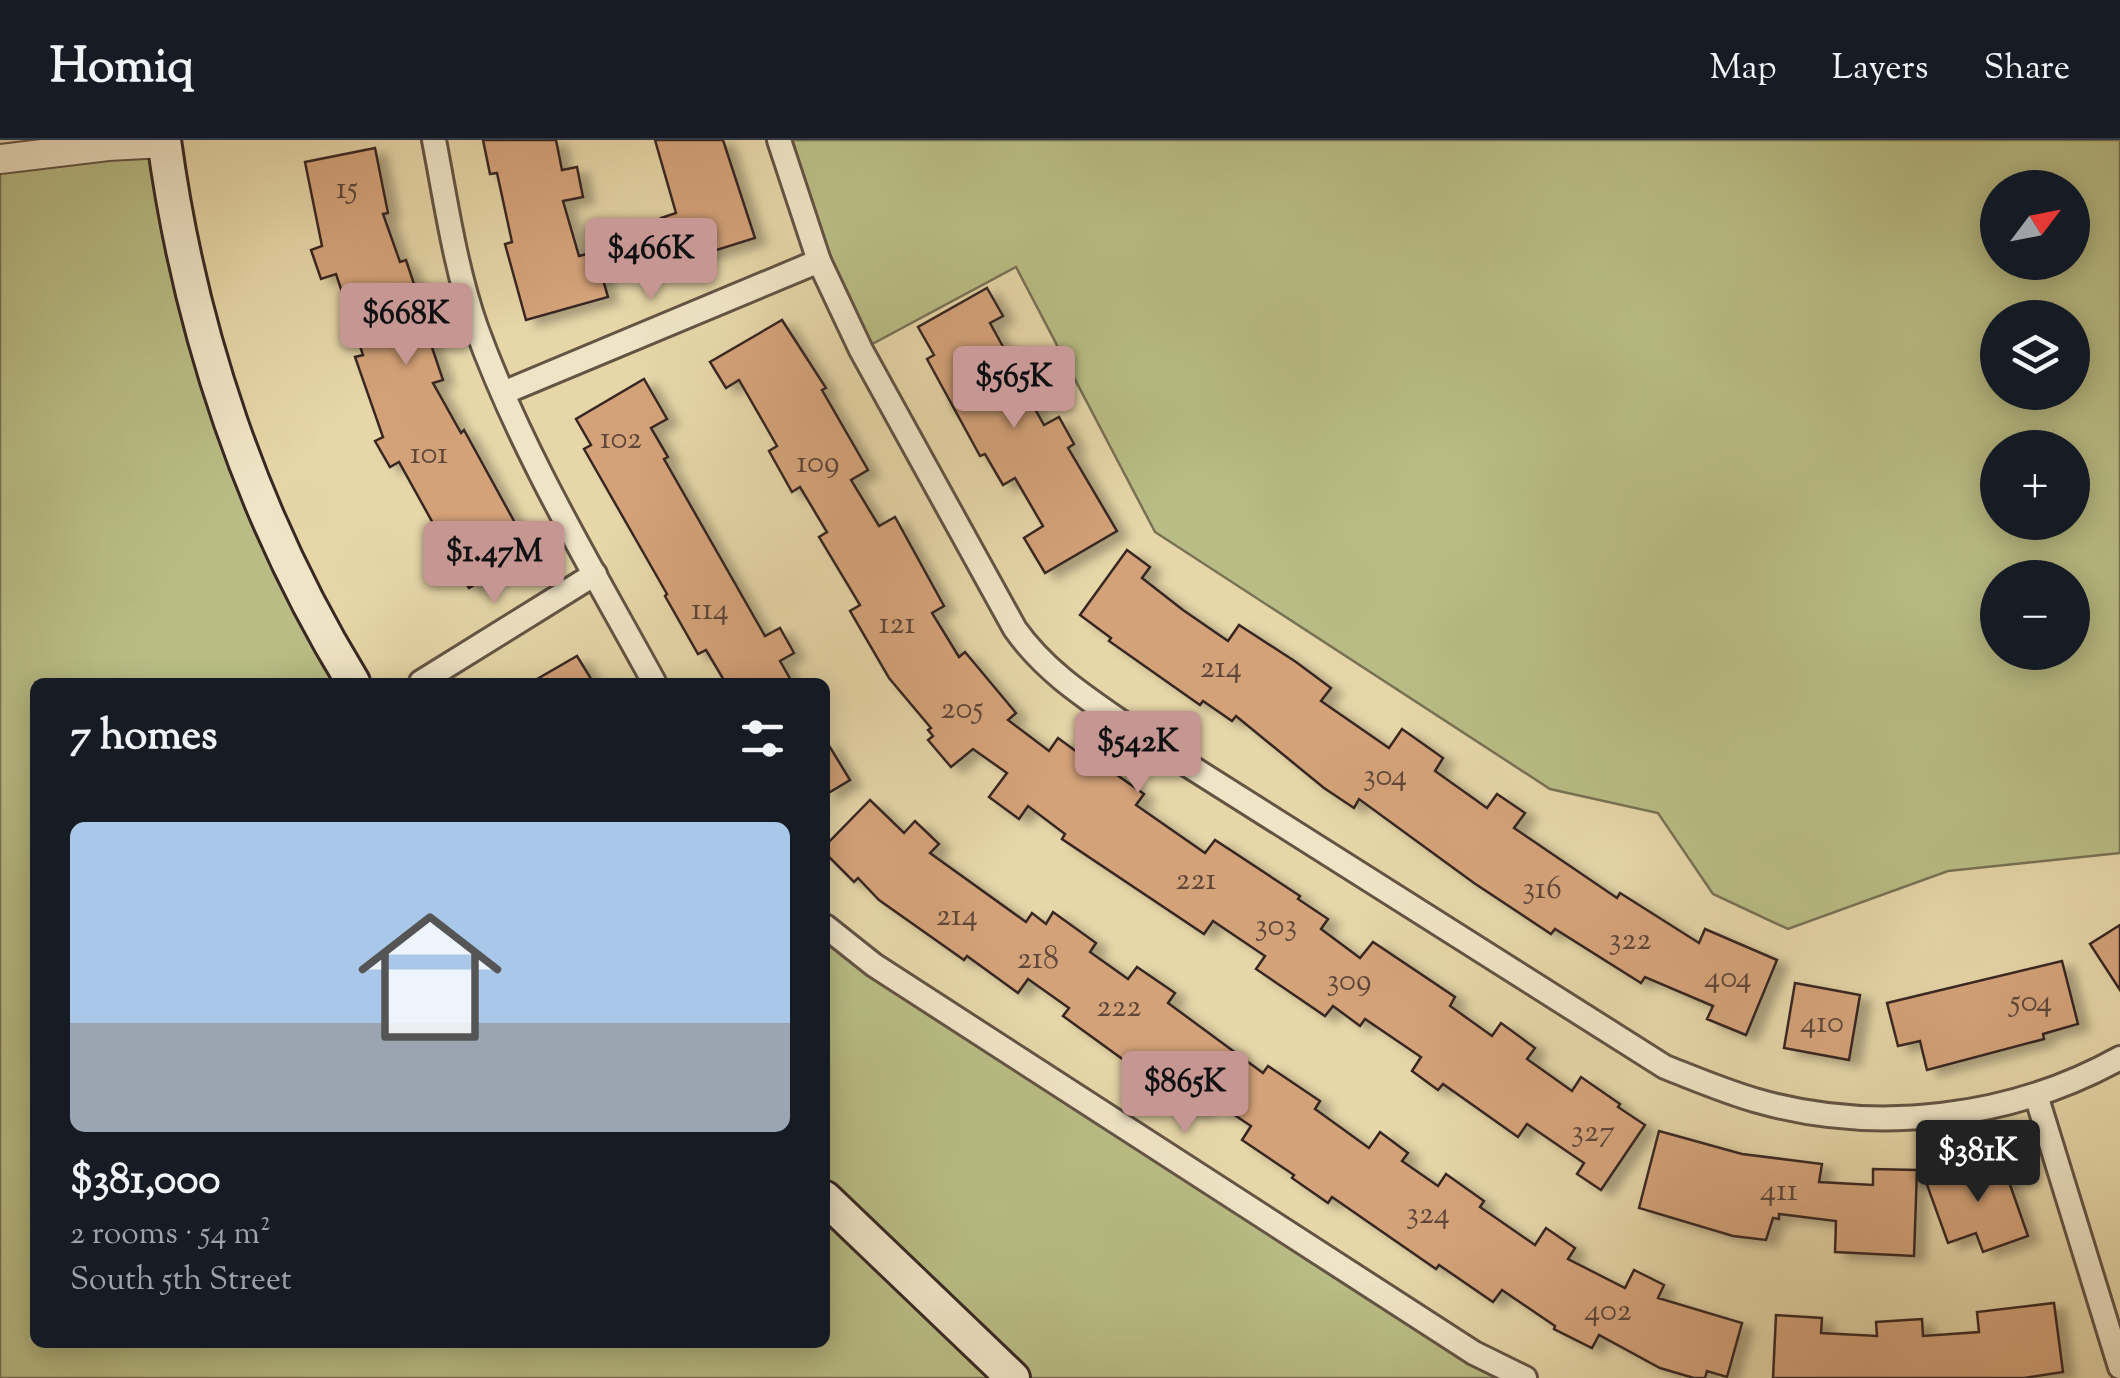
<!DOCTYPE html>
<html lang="en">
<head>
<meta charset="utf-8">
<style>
  body { margin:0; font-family:"Sorts Mill Goudy",serif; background:#242831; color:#f1f3f6; height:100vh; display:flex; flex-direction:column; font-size:38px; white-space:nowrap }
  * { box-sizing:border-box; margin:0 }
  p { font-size:32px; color:#9ea1a6 }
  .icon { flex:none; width:55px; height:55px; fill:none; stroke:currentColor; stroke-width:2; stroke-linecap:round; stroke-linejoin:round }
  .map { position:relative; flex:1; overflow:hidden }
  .details { position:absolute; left:30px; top:538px; width:800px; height:670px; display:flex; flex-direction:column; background:#171b24; border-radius:15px; box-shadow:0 5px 25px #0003 }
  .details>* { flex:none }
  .needle { width:65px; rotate:58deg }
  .buttons { position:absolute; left:1980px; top:30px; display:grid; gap:20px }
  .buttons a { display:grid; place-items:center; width:110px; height:110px; border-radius:50%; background:#171b24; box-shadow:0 5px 25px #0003; font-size:50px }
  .price { position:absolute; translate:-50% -85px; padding:0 22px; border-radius:10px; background:#c59692; color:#111; font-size:32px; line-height:65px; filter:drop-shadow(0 2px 5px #0008) }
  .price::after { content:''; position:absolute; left:50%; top:60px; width:30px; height:22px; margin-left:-15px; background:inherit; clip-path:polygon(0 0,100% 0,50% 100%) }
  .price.selected { background:#222; color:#fff }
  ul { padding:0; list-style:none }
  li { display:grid; align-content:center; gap:20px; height:530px; padding:0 40px }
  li+li { border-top:2px solid #363941 }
  li span { display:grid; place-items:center; height:310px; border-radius:15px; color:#555 }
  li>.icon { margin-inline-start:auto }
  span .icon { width:180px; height:180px; fill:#fffc; stroke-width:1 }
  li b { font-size:42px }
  h2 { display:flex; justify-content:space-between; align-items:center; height:120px; padding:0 40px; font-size:42px }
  header { display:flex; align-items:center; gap:60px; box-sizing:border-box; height:140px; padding:0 50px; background:#171b24; border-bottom:2px solid #363941 }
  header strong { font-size:48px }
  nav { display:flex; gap:55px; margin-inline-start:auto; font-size:35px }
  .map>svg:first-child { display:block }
</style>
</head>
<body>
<header>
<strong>Homiq</strong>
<nav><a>Map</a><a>Layers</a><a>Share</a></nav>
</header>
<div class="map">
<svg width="2120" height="1238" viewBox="0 0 2120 1238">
  <defs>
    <filter id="shadow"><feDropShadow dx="11" dy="6" stdDeviation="5" flood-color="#0004"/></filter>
  </defs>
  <rect width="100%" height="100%" fill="#e6d6a8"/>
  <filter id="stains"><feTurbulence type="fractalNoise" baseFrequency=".002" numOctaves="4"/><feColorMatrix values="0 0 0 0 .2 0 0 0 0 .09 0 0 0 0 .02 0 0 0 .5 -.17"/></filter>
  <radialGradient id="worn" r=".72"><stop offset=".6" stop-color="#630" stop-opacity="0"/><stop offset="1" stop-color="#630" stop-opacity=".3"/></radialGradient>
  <!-- green -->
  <g fill="#b9bd85" stroke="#787254" stroke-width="2.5" fill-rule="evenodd">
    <path d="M779,0h1341v713l-172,18 -160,58 -75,-35 -55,-81 -108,-24 -395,-257 -139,-265 -155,83zM1998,48h74v74h-74zM1998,178h74v74h-74zM1998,308h74v74h-74zM1998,438h74v74h-74z"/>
    <path d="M164,3l54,246 135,293h-318v660h790v-416l700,452h-1525v-1217z"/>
  </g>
  <!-- building -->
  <g fill="#d4a279" stroke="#382822" stroke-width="2.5" filter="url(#shadow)">
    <path d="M483,0h73l6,30 15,-3 6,30 -20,4 16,55 16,-4 13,45 -82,23 -21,-76 7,-2 -15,-69 -7,1z"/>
    <path d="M655,0h68l32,98 -80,25 -14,-45 15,-5z"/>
    <path d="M375,8l13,65 -5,1 17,48 6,-2 13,39 -3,1 27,80 -10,3 28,50 3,-3 67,122 -62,36 -70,-126 -9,5 -15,-26 8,-4 -28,-80 8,-2 -27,-81 -15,5 -10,-29 11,-4 -17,-84z"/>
    <path d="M987,148l16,28 -13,7 23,42 -2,1 33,59 15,-8 15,27 -6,4 49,83 -72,42 -21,-35 19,-12 -28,-48 -12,7 -18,-31 -5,2 -53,-97 7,-4 -16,-28z"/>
    <path d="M782,180l44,68 -4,2 46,80 -17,10 28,46 16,-9 49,89 -12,7 27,44 6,-5 51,61 -8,7 41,31 9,-13 49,36 3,-4 34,24 -8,11 69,48 10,-13 85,56 -2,3 30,20 -7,10 39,29 13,-16 82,55 -5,9 42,30 9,-13 34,25 -8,11 45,32 9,-14 39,27 -2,3 27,18 -44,65 -24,-16 7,-11 -57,-39 -9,13 -75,-53 -5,6 -26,-19 9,-14 -56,-38 -5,7 -27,-20 -8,10 -69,-47 9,-13 -52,-35 -9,13 -142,-95 3,-5 -37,-28 -9,13 -30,-22 18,-24 -34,-24 -22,18 -23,-27 5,-4 -5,-6 3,-2 -42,-50 -39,-67 10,-6 -41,-68 8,-5 -27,-45 -8,5 -23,-41 8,-5 -38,-66 -13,8 -16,-26z"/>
    <path d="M644,239l23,40 -16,9 17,29 -4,2 101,177 15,-8 14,25 -14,8 12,21h-67l-19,-32 -8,4 -33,-58 2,-2 -83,-145 7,-4 -15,-26z"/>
    <path d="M1127,410l23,17 -8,11 41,32 45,31 11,-16 57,37 35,26 -10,13 68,47 13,-19 41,29 -8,13 52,37 10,-14 28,19 -11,15 103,70 3,-5 79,50 6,-14 72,31 -31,75 -39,-16 6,-13 -68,-29 -4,6 -86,-54 -4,5 -77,-51 -115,-84 -5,9 -30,-20 -88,-72 -4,5 -29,-20 -3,4 -91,-64 2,-3 -31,-23z"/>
    <path d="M577,516l16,26h-61z"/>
    <path d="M825,599l25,41 -25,15z"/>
    <path d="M870,660l34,33 11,-12 24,23 -9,9 96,69 6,-9 14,11 7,-12 43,31 -6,9 38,27 9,-12 38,26 -7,10 95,70 5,-7 52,35 -5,8 54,39 11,-16 28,21 -6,8 36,25 8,-12 38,27 -4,6 55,38 11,-17 29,20 -7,11 57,29 9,-18 30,15 -6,13 84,25 -15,54 -20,-6 -2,7h-11l-34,-10 -61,-33 -7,13 -38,-19 1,-3 -53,-36 -9,12 -54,-37 -3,4 -104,-72 -4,6 -36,-25 2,-3 -52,-35 9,-14 -42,-28 -12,15 -134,-97 6,-8 -41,-29 -10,14 -51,-37 -3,4 -85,-60 -21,-22 -4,4 -29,-29v-7z"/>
    <path d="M2120,785v65l-30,-46z"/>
    <path d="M2062,821l16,63 -35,10 1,5 -117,31 -7,-29 -22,5 -11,-43z"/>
    <path d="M1795,843l65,12 -11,65 -65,-12z"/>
    <path d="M1659,991l83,23 80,10 -3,18 54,3v-16l44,1 -3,86 -79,-4 1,-31 -57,-7v5l-6,-1 -7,22 -33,-4 -94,-28z"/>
    <path d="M2000,1016l28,80 -45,16 -7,-19 -28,10 -22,-61z"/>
    <path d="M2054,1163l9,69 -39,6h-251l3,-63 46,3 -1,15 56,3 -1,-14 46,-3 1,17 56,-4 -2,-20z"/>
  </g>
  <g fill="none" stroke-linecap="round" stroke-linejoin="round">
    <defs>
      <g id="minor">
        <path d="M434,0c12,62 21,127 42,187 45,124 115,240 178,355"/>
        <path d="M779,0l40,121 42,89 154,279c32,45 75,71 119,102l531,336c31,12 61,25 93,34 119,34 254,17 362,-43"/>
        <path d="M503,253l316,-132"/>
        <path d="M421,542l174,-108"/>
        <path d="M825,786l49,39 600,388 51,25"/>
        <path d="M2036,955l84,272"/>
      </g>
      <path id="tertiary" d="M0,19l108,-13 56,-3"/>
      <g id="secondary">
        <path d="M164,0c26,192 88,377 189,542"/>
        <path d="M825,1058l188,180"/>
      </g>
    </defs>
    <!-- minor casing -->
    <use href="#minor" stroke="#645444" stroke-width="28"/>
    <!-- tertiary casing -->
    <use href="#tertiary" stroke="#645444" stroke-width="32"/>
    <!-- secondary casing -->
    <use href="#secondary" stroke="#382822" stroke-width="38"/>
    <!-- minor -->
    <use href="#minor" stroke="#efe4c6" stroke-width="22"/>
    <!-- tertiary -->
    <use href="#tertiary" stroke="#efe4c6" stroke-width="28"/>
    <!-- secondary -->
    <use href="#secondary" stroke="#efe4c6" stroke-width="32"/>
  </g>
  <g text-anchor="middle" stroke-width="8" stroke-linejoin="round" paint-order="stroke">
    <!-- number labels -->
    <g font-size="32" fill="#5f4638">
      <text x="347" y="58">15</text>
      <text x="621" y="308">102</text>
      <text x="429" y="323">101</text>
      <text x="818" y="332">109</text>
      <text x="710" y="479">114</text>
      <text x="897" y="493">121</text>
      <text x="1221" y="537">214</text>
      <text x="962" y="578">205</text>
      <text x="1385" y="645">304</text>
      <text x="1196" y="749">221</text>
      <text x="1542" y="758">316</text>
      <text x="957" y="785">214</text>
      <text x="1276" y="795">303</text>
      <text x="1630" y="809">322</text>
      <text x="1038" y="828">218</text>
      <text x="1728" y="847">404</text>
      <text x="1349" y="850">309</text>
      <text x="2031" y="871">504</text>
      <text x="1119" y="876">222</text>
      <text x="1822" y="892">410</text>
      <text x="1593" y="1001">327</text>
      <text x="1779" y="1060">411</text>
      <text x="1428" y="1083">324</text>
      <text x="1608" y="1180">402</text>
    </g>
  </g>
  <rect width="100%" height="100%" filter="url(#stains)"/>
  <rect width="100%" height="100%" fill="url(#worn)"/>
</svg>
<div class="buttons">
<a><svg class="needle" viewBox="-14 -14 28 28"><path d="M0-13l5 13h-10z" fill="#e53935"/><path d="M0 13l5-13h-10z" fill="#9ea1a6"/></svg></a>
<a><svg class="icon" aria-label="layers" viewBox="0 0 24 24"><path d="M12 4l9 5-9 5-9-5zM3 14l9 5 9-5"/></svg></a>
<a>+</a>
<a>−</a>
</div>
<b class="price" style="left:651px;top:163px">$466K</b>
<b class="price" style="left:406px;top:228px">$668K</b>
<b class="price" style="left:1014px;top:291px">$565K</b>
<b class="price" style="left:494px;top:466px">$1.47M</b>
<b class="price" style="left:1138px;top:656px">$542K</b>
<b class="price" style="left:1185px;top:996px">$865K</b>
<b class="price selected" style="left:1978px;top:1065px">$381K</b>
<section class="details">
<h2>7 homes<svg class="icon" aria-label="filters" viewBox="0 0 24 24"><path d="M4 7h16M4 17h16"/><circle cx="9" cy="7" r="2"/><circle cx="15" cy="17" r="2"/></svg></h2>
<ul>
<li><span style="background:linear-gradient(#a9c7e8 65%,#9aa5b1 0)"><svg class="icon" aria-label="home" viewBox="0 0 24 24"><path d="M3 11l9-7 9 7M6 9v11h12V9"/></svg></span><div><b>$381,000</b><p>2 rooms · 54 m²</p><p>South 5th Street</p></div></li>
</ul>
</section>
</div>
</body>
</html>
